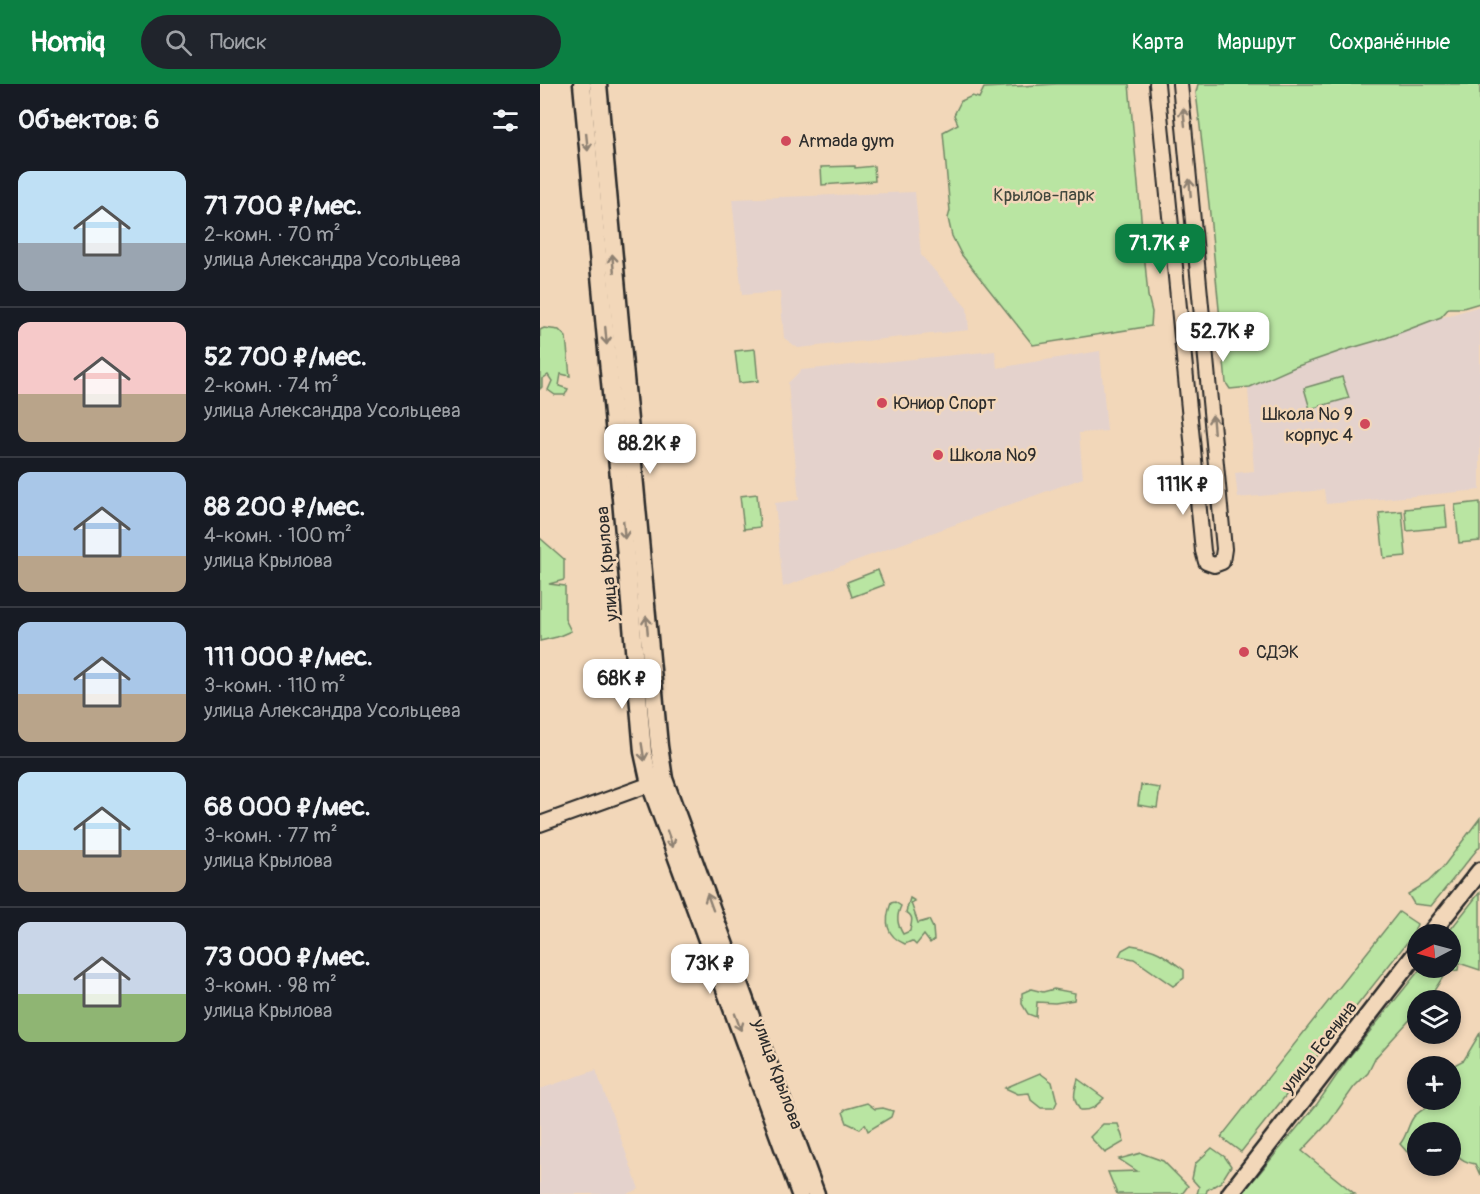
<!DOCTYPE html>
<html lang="ru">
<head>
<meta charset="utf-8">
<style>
  body { margin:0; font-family:Pangolin,sans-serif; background:#20242c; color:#f1f3f6; height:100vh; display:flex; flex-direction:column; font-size:22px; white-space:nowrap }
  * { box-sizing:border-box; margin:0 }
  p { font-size:20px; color:#9ea1a6 }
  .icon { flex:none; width:33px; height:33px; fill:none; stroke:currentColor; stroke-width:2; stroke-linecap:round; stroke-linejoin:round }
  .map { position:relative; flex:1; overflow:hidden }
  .side { display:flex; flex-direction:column; background:#171b24; width:540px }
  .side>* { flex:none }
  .needle { width:39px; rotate:264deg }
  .controls { position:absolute; left:867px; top:840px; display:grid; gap:12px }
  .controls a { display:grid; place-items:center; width:54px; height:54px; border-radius:50%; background:#171b24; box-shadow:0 3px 9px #0003; font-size:30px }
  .price { position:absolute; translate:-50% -51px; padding:0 14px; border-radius:12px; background:#fff; color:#222; font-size:20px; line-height:39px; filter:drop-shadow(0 2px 3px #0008) }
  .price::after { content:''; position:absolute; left:50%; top:36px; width:18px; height:14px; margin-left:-9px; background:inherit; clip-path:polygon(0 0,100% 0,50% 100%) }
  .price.selected { background:#0b8043; color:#fff }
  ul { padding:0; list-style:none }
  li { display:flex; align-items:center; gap:18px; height:150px; padding:0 18px }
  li+li { border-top:2px solid #363941 }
  li span { display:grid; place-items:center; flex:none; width:168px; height:120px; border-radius:12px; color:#555 }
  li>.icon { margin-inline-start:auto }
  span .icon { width:72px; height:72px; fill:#fffc; stroke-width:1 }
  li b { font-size:26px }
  h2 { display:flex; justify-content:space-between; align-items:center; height:72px; padding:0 18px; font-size:26px }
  header { display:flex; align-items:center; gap:36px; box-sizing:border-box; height:84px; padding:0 30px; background:#0b8043; color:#fff }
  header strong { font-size:28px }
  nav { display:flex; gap:33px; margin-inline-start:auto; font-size:21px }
  .search { width:420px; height:54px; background:#20242c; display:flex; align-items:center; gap:15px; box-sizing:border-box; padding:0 21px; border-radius:33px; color:#9ea1a6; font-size:22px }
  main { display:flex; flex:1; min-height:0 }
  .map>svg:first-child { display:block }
</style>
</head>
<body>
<header>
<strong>Homiq</strong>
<div class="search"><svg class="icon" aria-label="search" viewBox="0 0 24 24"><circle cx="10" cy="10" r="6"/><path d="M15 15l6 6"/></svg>Поиск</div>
<nav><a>Карта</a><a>Маршрут</a><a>Сохранённые</a></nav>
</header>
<main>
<section class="side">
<h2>Объектов: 6<svg class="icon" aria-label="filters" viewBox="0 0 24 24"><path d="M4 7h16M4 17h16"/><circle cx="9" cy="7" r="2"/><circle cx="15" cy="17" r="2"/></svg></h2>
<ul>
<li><span style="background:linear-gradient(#bfe0f5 60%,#9aa5b1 0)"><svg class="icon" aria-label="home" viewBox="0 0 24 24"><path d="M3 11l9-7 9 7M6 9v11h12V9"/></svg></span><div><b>71 700 ₽/мес.</b><p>2-комн. · 70 m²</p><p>улица Александра Усольцева</p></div></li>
<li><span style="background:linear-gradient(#f6c9c9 60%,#b9a48a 0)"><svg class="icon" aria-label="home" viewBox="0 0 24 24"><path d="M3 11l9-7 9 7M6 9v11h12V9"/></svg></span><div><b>52 700 ₽/мес.</b><p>2-комн. · 74 m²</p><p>улица Александра Усольцева</p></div></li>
<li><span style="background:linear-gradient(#a9c7e8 70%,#b9a48a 0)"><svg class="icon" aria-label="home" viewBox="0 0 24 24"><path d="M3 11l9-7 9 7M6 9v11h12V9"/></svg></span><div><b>88 200 ₽/мес.</b><p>4-комн. · 100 m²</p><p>улица Крылова</p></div></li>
<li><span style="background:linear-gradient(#a9c7e8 60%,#b9a48a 0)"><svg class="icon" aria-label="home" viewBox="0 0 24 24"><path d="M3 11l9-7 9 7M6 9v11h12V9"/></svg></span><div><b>111 000 ₽/мес.</b><p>3-комн. · 110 m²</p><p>улица Александра Усольцева</p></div></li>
<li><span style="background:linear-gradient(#bfe0f5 65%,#b9a48a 0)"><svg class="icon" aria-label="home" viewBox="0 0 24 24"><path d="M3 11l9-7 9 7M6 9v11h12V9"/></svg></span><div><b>68 000 ₽/мес.</b><p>3-комн. · 77 m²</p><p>улица Крылова</p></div></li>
<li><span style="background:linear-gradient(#c9d6e8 60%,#8fb573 0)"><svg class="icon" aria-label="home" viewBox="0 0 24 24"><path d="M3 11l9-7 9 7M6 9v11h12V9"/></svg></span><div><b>73 000 ₽/мес.</b><p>3-комн. · 98 m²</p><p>улица Крылова</p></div></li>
</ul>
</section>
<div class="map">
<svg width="940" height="1110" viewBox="0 0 940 1110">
  <rect width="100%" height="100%" fill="#f2d7b9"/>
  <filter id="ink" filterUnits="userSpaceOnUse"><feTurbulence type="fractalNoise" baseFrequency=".0167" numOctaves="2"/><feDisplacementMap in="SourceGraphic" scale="12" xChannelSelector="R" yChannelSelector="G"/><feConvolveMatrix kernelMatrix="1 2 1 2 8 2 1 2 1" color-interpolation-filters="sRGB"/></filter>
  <g filter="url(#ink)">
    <!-- built -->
    <g fill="#e4d2cc">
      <path d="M375,108l6,63 46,53 2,22 -171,18 -14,-10 -4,-46 -38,3 -10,-96z"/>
      <path d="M940,222v184l-154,14 -2,-14 -86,8 -3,-25 19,-2 -7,-95z"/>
      <path d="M455,267l2,17 103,-17 7,80 -28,2 4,45 -300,109 -8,-84 24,-3 -11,-117 13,-13z"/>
      <path d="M56,986l43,119 -12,5h-87v-105z"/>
    </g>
    <!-- green -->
    <g fill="#b9e5a2" stroke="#728866" stroke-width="1.5">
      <path d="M517,0h72l19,212 4,16 -1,14 -118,19 -72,-91 -9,-18 -4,-18 2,-7 -7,-79 15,-8 -4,-9 7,-14 11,-5 7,2 5,-10z"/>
      <path d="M658,0h282v219l-17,5h-14l-8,9 -55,21 -45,13 -46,16 -45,20 -20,2 -4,-6 -17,-179 -13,-112z"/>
      <path d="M315,82v2l19,-2 1,15 -53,4 -1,-18z"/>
      <path d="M4,244l15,2 7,7 4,39 -9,-2 -2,12 9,3 -3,6h-10l-7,-5 4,-9 -4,-6 -6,4v8l-2,2v-59z"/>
      <path d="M215,265l3,32 -19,2 -4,-32z"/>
      <path d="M802,293l7,21 -39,11 -6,-21z"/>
      <path d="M217,410l3,33 -16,2 -4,-33z"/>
      <path d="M940,418v39l-21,2 -4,-38z"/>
      <path d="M905,421l2,22 -40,4 -2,-22z"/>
      <path d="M862,427l4,45 -22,2 -5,-45z"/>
      <path d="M0,454l24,21v21l-15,4 16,2v33l6,12 -14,6 -17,4z"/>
      <path d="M338,486l6,15 -32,12 -5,-15z"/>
      <path d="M601,701l19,3 -3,20 -19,-3z"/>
      <path d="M940,734v28l-49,60 -17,-2 -6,-10 20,-12 15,-15z"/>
      <path d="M940,808v78l-21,-7 -1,7 -6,1 -4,-2 -20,31h-10l-1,12 -41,45 -8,16 -14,14 -24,34 -28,30 53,43h-113l75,-90 33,-48 71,-88h29v-34h-3z"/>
      <path d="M370,814l5,3 -4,2 7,20 11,-3 4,8 1,12 -4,3 -6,-8 -8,10 -4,-4 -7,3c-19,-8 -21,-22 -14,-41l4,-1 6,4c-5,11 -4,18 2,28l7,-3c1,-9 5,-14 -4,-19z"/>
      <path d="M859,828l18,12 -4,11 -172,217 -20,-15z"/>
      <path d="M591,861c26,4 32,9 53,25v8l-11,8 -39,-27 -15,-3 3,-6z"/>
      <path d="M491,905l12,3 11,-3 21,4 -1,7 -19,3 -18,-1 -1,15 -8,-3 -6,-10v-11z"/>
      <path d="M940,949v142l-5,-11c-18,-3 -25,-15 -25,-32h-32l-1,30 -3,-2 2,-9 -9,1 -7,-8c7,-8 7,-17 13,-26 5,-7 15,-10 22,-18h15l1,-30 5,-6 8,-4z"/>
      <path d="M500,989l12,9 5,20 -3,6h-13l-10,-8 -2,-7 -11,1 -13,-6z"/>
      <path d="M538,995l26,19c-8,8 -12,13 -24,12 -8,-12 -6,-17 -2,-31z"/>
      <path d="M327,1019l8,6 8,-1 10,3 -2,6 -23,14 -3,-7 -5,5 -13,-6 -4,-11 3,-3z"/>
      <path d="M563,1040h15l6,18 -19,11 -15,-16z"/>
      <path d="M672,1064l13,9 6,9 -10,16 -14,8 -1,4h-9l2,-7 -7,-8 3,-15z"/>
      <path d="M601,1069l22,8 25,25 -6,8h-65l-9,-22 29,-1 -18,-12z"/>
    </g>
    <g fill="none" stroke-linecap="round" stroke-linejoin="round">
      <defs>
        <g id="minor">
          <path d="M617,0l46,467 3,11 8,3 8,-3 2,-13 -44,-465"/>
          <path d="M0,740l119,-43"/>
        </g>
        <g id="major">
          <path d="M42,0l39,415 22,253 7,32 150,410"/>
          <path d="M58,0l61,662 5,33 152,415"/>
          <path d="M890,850l50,-63"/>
          <path d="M690,1110l188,-243"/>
        </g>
      </defs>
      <!-- minor casing -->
      <use href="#minor" stroke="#2b2b2b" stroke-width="18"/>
      <!-- major casing -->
      <use href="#major" stroke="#2b2b2b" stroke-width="21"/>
      <!-- minor -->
      <use href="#minor" stroke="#f2d7b9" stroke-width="14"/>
      <!-- major -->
      <use href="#major" stroke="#f2d7b9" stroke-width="16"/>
    </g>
    <!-- one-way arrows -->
    <defs><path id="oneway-shaft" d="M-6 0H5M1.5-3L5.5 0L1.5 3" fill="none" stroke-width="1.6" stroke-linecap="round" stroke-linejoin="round" transform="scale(1.5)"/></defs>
    <g stroke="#8e8172">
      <use href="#oneway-shaft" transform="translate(644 33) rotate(-96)"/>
      <use href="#oneway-shaft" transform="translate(47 58) rotate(84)"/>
      <use href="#oneway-shaft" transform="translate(650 104) rotate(-95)"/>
      <use href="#oneway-shaft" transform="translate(73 179) rotate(-95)"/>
      <use href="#oneway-shaft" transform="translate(66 252) rotate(85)"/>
      <use href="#oneway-shaft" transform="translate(673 340) rotate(-95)"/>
      <use href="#oneway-shaft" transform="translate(84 446) rotate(85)"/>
      <use href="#oneway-shaft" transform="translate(107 541) rotate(-95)"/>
      <use href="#oneway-shaft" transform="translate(103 668) rotate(81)"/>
      <use href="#oneway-shaft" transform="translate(130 755) rotate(70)"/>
      <use href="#oneway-shaft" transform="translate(170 818) rotate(-110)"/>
      <use href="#oneway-shaft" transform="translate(198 938) rotate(70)"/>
    </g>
  </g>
  <!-- markers -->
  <g fill="#d1495b" stroke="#f2d7b9" stroke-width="2">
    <circle cx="246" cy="57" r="6"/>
    <circle cx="342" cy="319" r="6"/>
    <circle cx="825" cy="340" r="6"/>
    <circle cx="398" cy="371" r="6"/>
    <circle cx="704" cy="568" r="6"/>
  </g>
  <g text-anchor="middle" stroke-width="5" stroke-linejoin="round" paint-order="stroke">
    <!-- poi labels -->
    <g font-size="18" fill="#2b2b2b" stroke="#f2d7b9" text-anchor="start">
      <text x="258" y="63">Armada gym</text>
      <text x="354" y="325">Юниор Спорт</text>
      <text x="813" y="336" text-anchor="end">Школа № 9<tspan x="813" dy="21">корпус 4</tspan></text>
      <text x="410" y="377">Школа №9</text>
      <text x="716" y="574">СДЭК</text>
    </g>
    <!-- park labels -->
    <g font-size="18" fill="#40473d" stroke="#f2d7b9">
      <text x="504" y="117">Крылов-парк</text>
    </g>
    <!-- street labels -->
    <g font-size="18" fill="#2b2b2b" stroke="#f2d7b9">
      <text transform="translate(67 480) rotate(-95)" y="6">улица Крылова</text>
      <text transform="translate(779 963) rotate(-52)" y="6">улица Есенина</text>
      <text transform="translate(238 990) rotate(70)" y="6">улица Крылова</text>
    </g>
  </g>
</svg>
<div class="controls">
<a><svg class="needle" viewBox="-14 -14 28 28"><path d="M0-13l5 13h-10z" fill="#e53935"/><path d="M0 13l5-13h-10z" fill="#9ea1a6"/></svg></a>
<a><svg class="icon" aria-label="layers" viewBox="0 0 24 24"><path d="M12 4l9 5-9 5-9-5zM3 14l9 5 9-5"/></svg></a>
<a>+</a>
<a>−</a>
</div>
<b class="price selected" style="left:620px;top:191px">71.7K ₽</b>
<b class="price" style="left:683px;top:279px">52.7K ₽</b>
<b class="price" style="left:110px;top:391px">88.2K ₽</b>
<b class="price" style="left:643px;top:432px">111K ₽</b>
<b class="price" style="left:82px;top:626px">68K ₽</b>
<b class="price" style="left:170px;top:911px">73K ₽</b>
</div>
</main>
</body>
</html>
